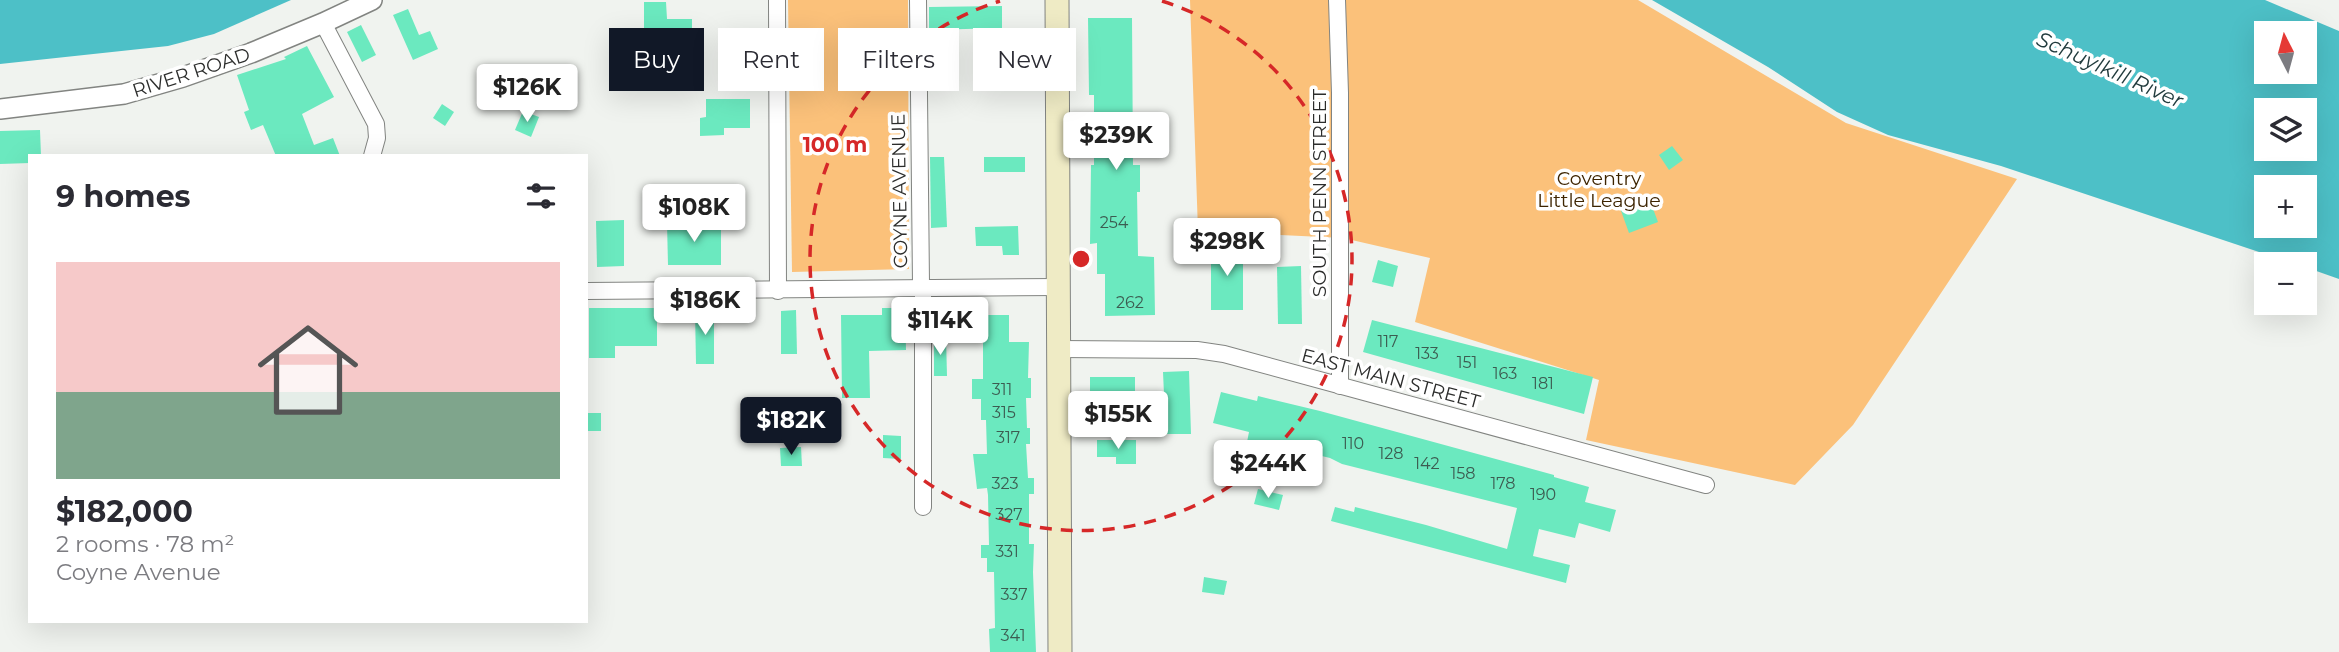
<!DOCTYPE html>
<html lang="en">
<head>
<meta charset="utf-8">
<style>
  body { margin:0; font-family:Montserrat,sans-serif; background:#f7f7f7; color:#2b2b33; height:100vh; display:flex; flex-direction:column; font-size:26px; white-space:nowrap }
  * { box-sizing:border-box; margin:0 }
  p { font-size:23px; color:#7c7c81 }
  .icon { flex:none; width:38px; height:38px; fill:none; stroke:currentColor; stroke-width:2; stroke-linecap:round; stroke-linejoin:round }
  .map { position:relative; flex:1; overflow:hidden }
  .panel { position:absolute; left:28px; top:154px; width:560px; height:469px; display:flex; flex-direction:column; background:#fff; border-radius:0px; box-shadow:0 7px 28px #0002 }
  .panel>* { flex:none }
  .hud { position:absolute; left:609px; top:28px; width:665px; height:63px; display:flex; gap:14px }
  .needle { width:46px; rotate:354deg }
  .fabs { position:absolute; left:2254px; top:21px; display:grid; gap:14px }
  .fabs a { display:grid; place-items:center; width:63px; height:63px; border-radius:0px; background:#fff; box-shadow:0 7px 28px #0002; font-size:35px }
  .price { position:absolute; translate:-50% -60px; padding:0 16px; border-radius:7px; background:#fff; color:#222; font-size:23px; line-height:46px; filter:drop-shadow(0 2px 4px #0008) }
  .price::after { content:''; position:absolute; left:50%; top:42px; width:21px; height:16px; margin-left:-10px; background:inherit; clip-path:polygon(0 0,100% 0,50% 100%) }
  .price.active { background:#111827; color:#fff }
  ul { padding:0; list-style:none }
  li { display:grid; align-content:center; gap:14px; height:371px; padding:0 28px }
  li span { display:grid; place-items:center; height:217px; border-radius:0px; color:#555 }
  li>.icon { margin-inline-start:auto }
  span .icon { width:126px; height:126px; fill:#fffc; stroke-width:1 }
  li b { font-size:30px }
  h2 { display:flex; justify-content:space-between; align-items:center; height:84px; padding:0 28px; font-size:30px }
  .tag { padding:0 24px; border-radius:0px; background:#fff; box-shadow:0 7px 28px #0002; font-size:24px; line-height:63px }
  .tag.active { background:#111827; color:#fff }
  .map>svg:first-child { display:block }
</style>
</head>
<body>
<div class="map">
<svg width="2339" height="652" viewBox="0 0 2339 652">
  <rect width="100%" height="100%" fill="#f0f3ef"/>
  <!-- green -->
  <g fill="#fbc17a">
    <path d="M788,0h120l1,269 -117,3z"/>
    <path d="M1190,0h448l208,123 171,56 -164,246 -58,60 -209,-45 13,-60 -184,-58 15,-64 -87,-20 -145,-7z"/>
  </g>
  <!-- water -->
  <g fill="#4dc0c7" fill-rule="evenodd">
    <path d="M0,0h291l-77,34 -46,12 -168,18z"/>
    <path d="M1652,0h613l74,31v248l-34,-12v-3h-10l-294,-98 -113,-31 -51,-23 -69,-45zM2266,33h39v39h-39zM2266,110h39v39h-39zM2266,187h39v39h-39z"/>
  </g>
  <!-- building -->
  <g fill="#6be9bf">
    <path d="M644,2h22l1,17h25v20l-48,1z"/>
    <path d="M1002,6v22l-73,2v-23z"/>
    <path d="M408,9l11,26 11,-4 8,18 -25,11 -20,-45z"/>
    <path d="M1088,18h44l1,147h7v27h-3l1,64 16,1 1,58 -50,1v-42h-8v-31l-7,1 1,-79h3v-70h-5z"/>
    <path d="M361,25l15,30 -14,7 -15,-30z"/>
    <path d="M307,46l27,51 -32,17 12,31 19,-7 7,18h-64l-13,-31 -12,5 -7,-18 5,-2 -12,-35 49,-16 -2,-2z"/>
    <path d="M706,99h44v29h-26v7l-24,1v-18l6,-1z"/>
    <path d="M442,104l12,8 -9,14 -12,-8z"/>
    <path d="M523,111l16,6 -8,20 -16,-7z"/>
    <path d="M40,130l1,26h-11v7l-30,1v-33z"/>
    <path d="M1672,146l11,14 -14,10 -10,-15z"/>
    <path d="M930,157h14l3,70 -16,1z"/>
    <rect x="984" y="157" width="41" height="15"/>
    <path d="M1649,198l9,24 -29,11 -9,-25z"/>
    <path d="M624,220v46l-27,1 -1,-46z"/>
    <path d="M667,223h54v42h-53z"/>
    <path d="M1018,226l1,29h-16l-1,-9h-26l-1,-19z"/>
    <rect x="1211" y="245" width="32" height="65"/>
    <path d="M1378,260l20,6 -5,21 -21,-5z"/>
    <path d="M1301,266l1,58h-24l-1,-57z"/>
    <path d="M589,308h68v38h-42v12h-26z"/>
    <path d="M882,308h23l1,42 -37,1 1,47h-28l-1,-83h41z"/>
    <path d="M695,310h19v54h-18z"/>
    <path d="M796,310l1,44h-16v-43z"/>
    <path d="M983,315h26v27h20l-1,36h3v20h-5l1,30h3v16h-4l2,34h6v16h-5v50h5l-1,28 3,80h-46l-1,-23 6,-1 -1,-56h-7v-14h-6v-13h8l-1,-50 -1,-7 -10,1 -4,-35h14l-1,-34h-5v-21h-9v-20h11z"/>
    <path d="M1372,320l221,57 -9,37 -221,-62z"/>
    <path d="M934,337h12l1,39h-13z"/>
    <path d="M1189,371l2,63h-43v-17h17l-2,-45z"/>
    <rect x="1090" y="377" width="45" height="19"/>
    <path d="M1221,392l36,9 1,-5 62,15 234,64v2l35,10 -4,15 31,8 -6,22 -31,-9 -4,15 -36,-9 -6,27 37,9 -4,18 -235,-62 4,-14 19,5 1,-5 71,18 81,24 10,-41 -175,-44 -12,-6 -33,-8 -24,-6 -1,4 -25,-6 2,-10 -36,-9z"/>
    <rect x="586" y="413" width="15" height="18"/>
    <path d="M883,435l18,1v23l-18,-1z"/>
    <path d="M1097,440h39v24h-20v-7h-19z"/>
    <path d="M801,447l1,19h-21l-1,-18z"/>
    <path d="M1258,489l25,6 -4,15 -25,-6z"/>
    <path d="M1204,577l23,4 -3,14 -22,-3z"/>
  </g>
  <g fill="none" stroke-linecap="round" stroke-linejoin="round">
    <defs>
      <g id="minor">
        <path d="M777,0l1,291"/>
        <path d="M918,0l3,284 2,10v213"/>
        <path d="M1337,0l3,93v293"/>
        <path d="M323,23l53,101 1,14 -5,18"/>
        <path d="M586,291l473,-4"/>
        <path d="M1059,349l138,1 27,4 482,131"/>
      </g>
      <path id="tertiary" d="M0,109l124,-15 59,-17 68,-24 72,-30 49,-23"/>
      <path id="secondary" d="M1057,0l3,652"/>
    </defs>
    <!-- minor casing -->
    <use href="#minor" stroke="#828481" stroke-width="18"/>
    <!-- tertiary casing -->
    <use href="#tertiary" stroke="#828481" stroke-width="22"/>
    <!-- secondary casing -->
    <use href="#secondary" stroke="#828481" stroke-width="25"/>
    <!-- minor -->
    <use href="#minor" stroke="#fff" stroke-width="16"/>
    <!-- tertiary -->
    <use href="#tertiary" stroke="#fff" stroke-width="19"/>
    <!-- secondary -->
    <use href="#secondary" stroke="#efebc5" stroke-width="23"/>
  </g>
  <!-- distance rings -->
  <path fill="none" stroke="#d62828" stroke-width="3.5" stroke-dasharray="12 9" d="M1162 1A271 271 0 1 1 1000 1"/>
  <g text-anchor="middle" stroke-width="7" stroke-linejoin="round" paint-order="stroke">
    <!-- number labels -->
    <g font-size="16" fill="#3c5c51">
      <text x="1114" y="228">254</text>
      <text x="1130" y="308">262</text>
      <text x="1388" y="347">117</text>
      <text x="1427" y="359">133</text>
      <text x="1467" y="368">151</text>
      <text x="1505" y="379">163</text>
      <text x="1543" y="389">181</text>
      <text x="1002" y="395">311</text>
      <text x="1004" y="418">315</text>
      <text x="1008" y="443">317</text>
      <text x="1353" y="449">110</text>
      <text x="1391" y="459">128</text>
      <text x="1427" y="469">142</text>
      <text x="1463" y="479">158</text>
      <text x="1005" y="489">323</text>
      <text x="1503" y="489">178</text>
      <text x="1543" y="500">190</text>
      <text x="1009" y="520">327</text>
      <text x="1007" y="557">331</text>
      <text x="1014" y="600">337</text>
      <text x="1013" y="641">341</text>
    </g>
    <!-- street labels -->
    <g font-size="19" fill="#2c2d2c" stroke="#fff">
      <text transform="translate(191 72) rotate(-18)" y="7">RIVER ROAD</text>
      <text transform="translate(899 191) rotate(-91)" y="7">COYNE AVENUE</text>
      <text transform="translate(1319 193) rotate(-90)" y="7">SOUTH PENN STREET</text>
      <text transform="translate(1391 378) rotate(15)" y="7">EAST MAIN STREET</text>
    </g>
    <!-- park labels -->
    <g font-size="19" fill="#3d2400" stroke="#fff">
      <text x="1599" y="185">Coventry<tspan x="1599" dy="22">Little League</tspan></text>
    </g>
    <!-- water labels -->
    <g font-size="21" font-style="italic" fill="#213b3d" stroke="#fff">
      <text transform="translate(2110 70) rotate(24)" y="7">Schuylkill River</text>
    </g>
  </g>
  <circle cx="1081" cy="259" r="10" fill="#d62828" stroke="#fff" stroke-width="3.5"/>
  <g font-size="21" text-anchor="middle" font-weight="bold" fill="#d62828" stroke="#fff" stroke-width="7" stroke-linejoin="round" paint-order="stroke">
    <text x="835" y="152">100 m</text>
  </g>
</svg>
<div class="fabs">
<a><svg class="needle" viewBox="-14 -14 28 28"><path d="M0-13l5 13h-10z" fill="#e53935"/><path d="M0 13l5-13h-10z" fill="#7c7c81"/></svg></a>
<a><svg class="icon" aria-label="layers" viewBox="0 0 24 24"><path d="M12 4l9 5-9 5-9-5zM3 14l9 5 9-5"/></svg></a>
<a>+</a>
<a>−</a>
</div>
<b class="price" style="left:527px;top:124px">$126K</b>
<b class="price" style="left:1116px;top:172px">$239K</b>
<b class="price" style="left:694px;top:244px">$108K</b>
<b class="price" style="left:1227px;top:278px">$298K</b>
<b class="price" style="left:705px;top:337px">$186K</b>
<b class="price" style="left:940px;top:357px">$114K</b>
<b class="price" style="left:1118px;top:451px">$155K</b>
<b class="price active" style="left:791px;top:457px">$182K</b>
<b class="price" style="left:1268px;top:500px">$244K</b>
<div class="hud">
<a class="tag active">Buy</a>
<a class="tag">Rent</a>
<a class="tag">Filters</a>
<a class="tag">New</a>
</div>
<section class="panel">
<h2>9 homes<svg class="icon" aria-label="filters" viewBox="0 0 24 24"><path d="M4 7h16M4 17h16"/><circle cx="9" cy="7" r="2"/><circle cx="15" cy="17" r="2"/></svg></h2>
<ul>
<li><span style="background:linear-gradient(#f6c9c9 60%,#7fa58c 0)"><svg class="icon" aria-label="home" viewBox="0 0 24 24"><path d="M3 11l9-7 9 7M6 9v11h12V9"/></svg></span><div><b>$182,000</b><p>2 rooms · 78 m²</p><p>Coyne Avenue</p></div></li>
</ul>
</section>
</div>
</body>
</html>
